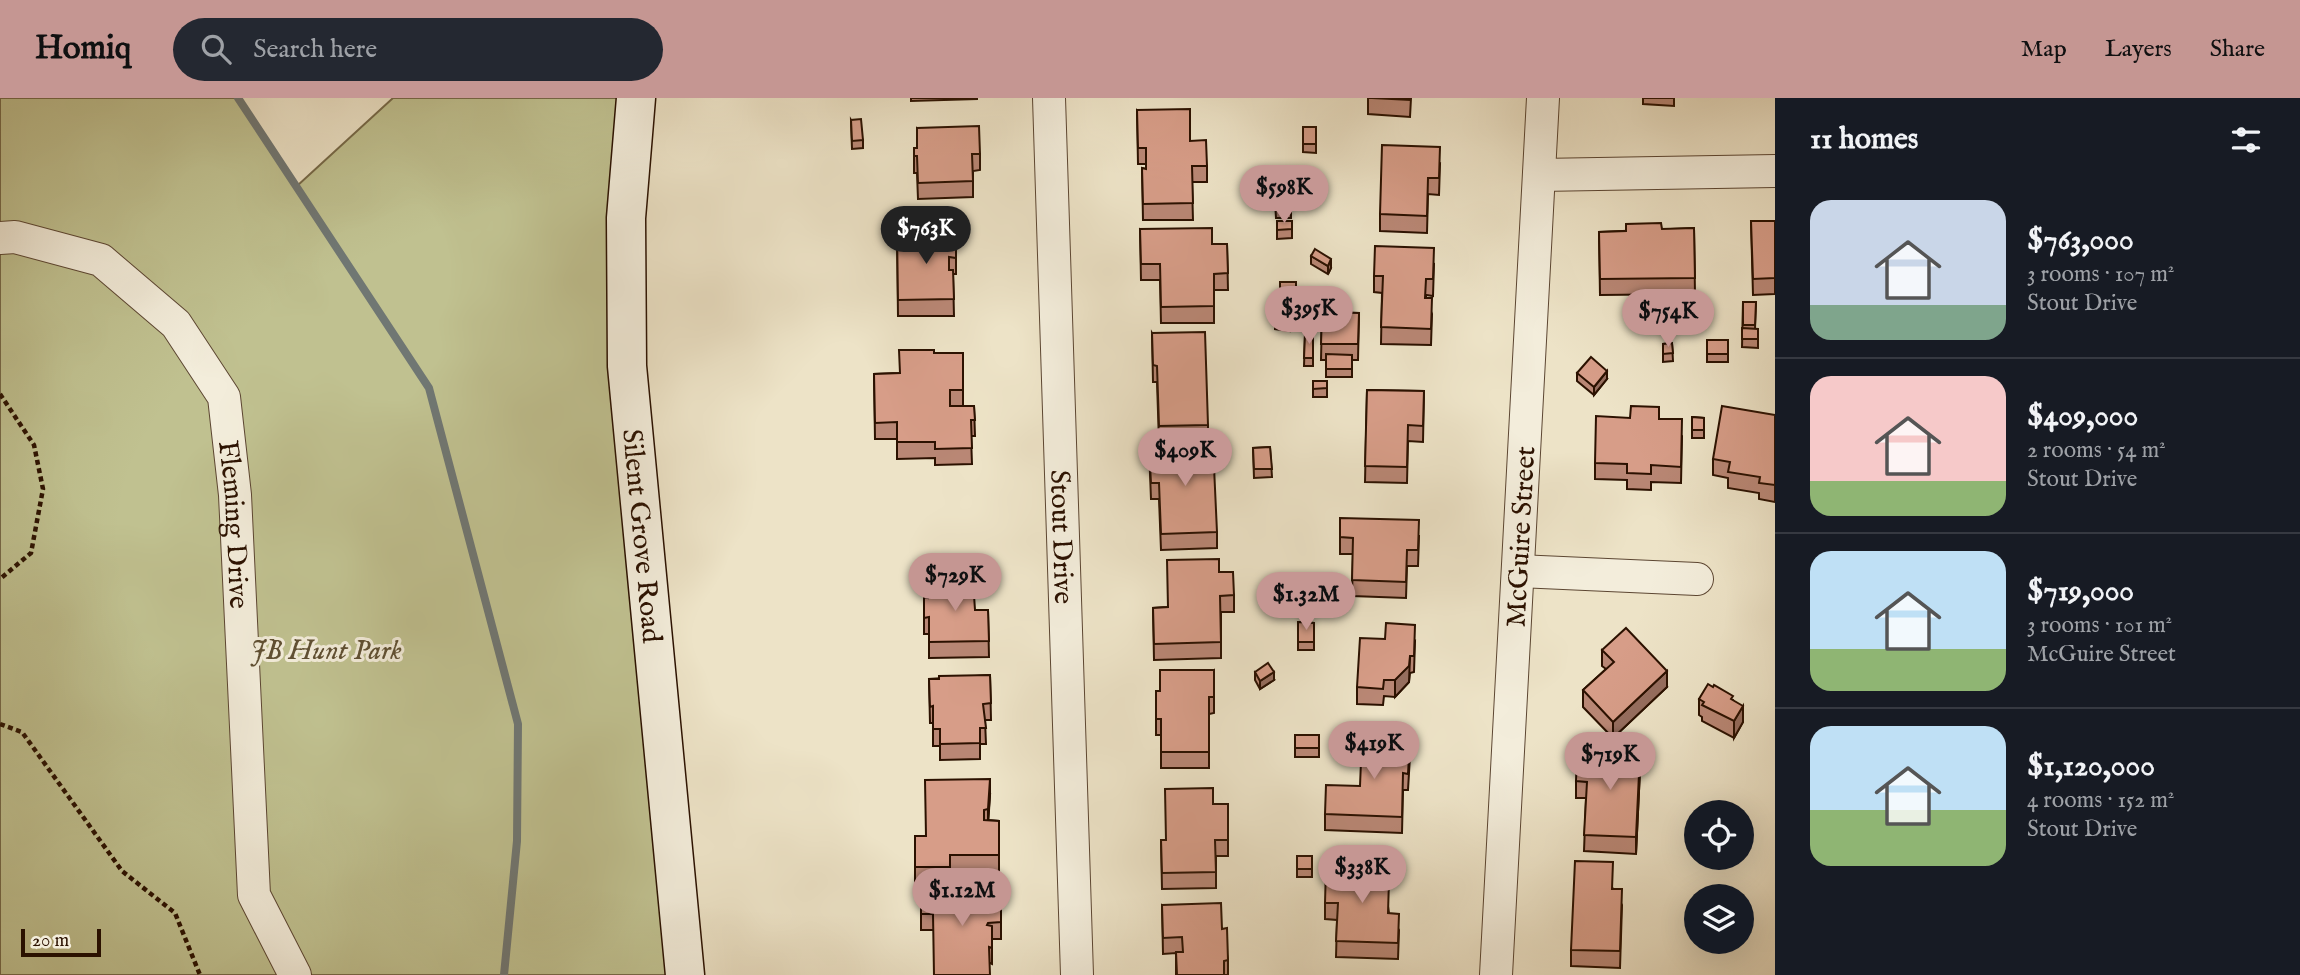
<!DOCTYPE html>
<html lang="en">
<head>
<meta charset="utf-8">
<style>
  body { margin:0; font-family:"IM FELL English",serif; background:#242831; color:#f1f3f6; height:100vh; display:flex; flex-direction:column; font-size:26px; white-space:nowrap }
  * { box-sizing:border-box; margin:0 }
  p { font-size:23px; color:#9ea1a6 }
  .icon { flex:none; width:38px; height:38px; fill:none; stroke:currentColor; stroke-width:2; stroke-linecap:round; stroke-linejoin:round }
  .map { position:relative; flex:1; overflow:hidden }
  .panel { display:flex; flex-direction:column; background:#171b24; width:525px }
  .panel>* { flex:none }
  .controls { position:absolute; left:1684px; top:702px; display:grid; gap:14px }
  .controls a { display:grid; place-items:center; width:70px; height:70px; border-radius:50%; background:#171b24; box-shadow:0 7px 28px #0002; font-size:35px }
  .scale { position:absolute; left:21px; bottom:18px; width:80px; box-sizing:border-box; padding-left:7px; border:4px solid #2b1100; border-top:0; font-size:19px; line-height:24px; white-space:nowrap; color:#2b1100; -webkit-text-stroke:5px #f3eddb; paint-order:stroke }
  .price { position:absolute; translate:-50% -60px; padding:0 16px; border-radius:24px; background:#c59692; color:#111; font-size:23px; line-height:46px; filter:drop-shadow(0 2px 4px #0008) }
  .price::after { content:''; position:absolute; left:50%; top:42px; width:21px; height:16px; margin-left:-10px; background:inherit; clip-path:polygon(0 0,100% 0,50% 100%) }
  .price.current { background:#222; color:#fff }
  ul { padding:0; list-style:none }
  li { display:flex; align-items:center; gap:21px; height:175px; padding:0 35px }
  li+li { border-top:2px solid #363941 }
  li span { display:grid; place-items:center; flex:none; width:196px; height:140px; border-radius:21px; color:#555 }
  li>.icon { margin-inline-start:auto }
  span .icon { width:84px; height:84px; fill:#fffc; stroke-width:1 }
  li b { font-size:30px }
  h2 { display:flex; justify-content:space-between; align-items:center; height:84px; padding:0 35px; font-size:30px }
  header { display:flex; align-items:center; gap:42px; box-sizing:border-box; height:98px; padding:0 35px; background:#c59692; color:#111 }
  header strong { font-size:33px }
  nav { display:flex; gap:38px; margin-inline-start:auto; font-size:24px }
  .search { width:490px; height:63px; background:#242831; display:flex; align-items:center; gap:18px; box-sizing:border-box; padding:0 24px; border-radius:38px; color:#9ea1a6; font-size:26px }
  main { display:flex; flex:1; min-height:0 }
  .map>svg:first-child { display:block }
</style>
</head>
<body>
<header>
<strong>Homiq</strong>
<div class="search"><svg class="icon" aria-label="search" viewBox="0 0 24 24"><circle cx="10" cy="10" r="6"/><path d="M15 15l6 6"/></svg>Search here</div>
<nav><a>Map</a><a>Layers</a><a>Share</a></nav>
</header>
<main>
<div class="map">
<svg width="1775" height="877" viewBox="0 0 1775 877">
  <rect width="100%" height="100%" fill="#ede3c7"/>
  <filter id="stains"><feTurbulence type="fractalNoise" baseFrequency=".00286" numOctaves="4"/><feColorMatrix values="0 0 0 0 .2 0 0 0 0 .09 0 0 0 0 .02 0 0 0 .5 -.17"/></filter>
  <radialGradient id="worn" r=".72"><stop offset=".6" stop-color="#630" stop-opacity="0"/><stop offset="1" stop-color="#630" stop-opacity=".3"/></radialGradient>
  <!-- park -->
  <path fill="#c0c190" stroke="#766948" stroke-width="2" d="M0,0h238l59,88 96,-88h243l-10,120 59,757h-685z"/>
  <g fill="none" stroke-linecap="round" stroke-linejoin="round">
    <!-- stream -->
    <path stroke="#707773" stroke-width="8" d="M238,0l191,290 89,336 -1,117 -13,134"/>
    <defs>
      <g id="street">
        <path id="s1" d="M1049,0l28,877"/>
        <path d="M1539,77l236,-4"/>
        <path id="s2" d="M0,140l15,-1 86,23 75,64 48,73 11,98 19,400 41,80"/>
        <path d="M1518,473l179,8"/>
        <path id="s3" d="M1496,877l47,-877"/>
      </g>
      <g id="secondary">
        <path id="s4" d="M636,0l-10,120 1,148 58,609"/>
      </g>
    </defs>
    <!-- street casing -->
    <use href="#street" stroke="#5c4632" stroke-width="34"/>
    <!-- secondary casing -->
    <use href="#secondary" stroke="#2b1100" stroke-width="41"/>
    <!-- path -->
    <g stroke="#2b1100" stroke-width="4.5" stroke-dasharray="5 3.5" stroke-linecap="butt">
      <path d="M0,296l34,51 9,44 -12,64 -31,26"/>
      <path d="M0,626l22,8 100,139 53,42 25,62"/>
    </g>
    <!-- street -->
    <use href="#street" stroke="#f3eddb" stroke-width="32"/>
    <!-- secondary -->
    <use href="#secondary" stroke="#f3eddb" stroke-width="38"/>
  </g>
  <!-- wall -->
  <g fill="#b98775" stroke="#2b1100" stroke-width="2">
    <path d="M911,0h66v1l-66,2z"/>
    <path d="M1368,0h43l-1,19 -42,-3z"/>
    <path d="M1643,0h31v8l-31,-2z"/>
    <path d="M1137,12l53,31 17,25v16h-15l1,38h-50l-1,-52 4,1v-5h-8z"/>
    <path d="M851,22l12,20v8l-11,1z"/>
    <path d="M1303,29h13v26l-13,-1z"/>
    <path d="M917,30l63,26v16l-7,1v26l-55,2 -1,-26h-3v-25h3z"/>
    <path d="M1440,66l-1,31 -11,-1 -1,39 -47,-2v-17z"/>
    <path d="M1275,103l16,8v9h-15z"/>
    <path d="M1277,123h15v17l-15,1z"/>
    <path d="M1751,123h24v73l-22,1z"/>
    <path d="M1694,130l1,66 -95,1 -1,-63z"/>
    <path d="M1140,131l72,15h15l1,46h-14v33h-53l-1,-43h-19z"/>
    <path d="M956,134v42h-3l1,42h-56l-1,-83z"/>
    <path d="M1311,158l20,12 -3,6 -17,-10z"/>
    <path d="M1434,166l-1,32 -7,-1v3l6,16 -1,31 -50,-1 1,-51 -8,-1v-16z"/>
    <rect x="1280" y="184" width="16" height="18"/>
    <path d="M1290,203v30l-15,-2v-19h2z"/>
    <path d="M1743,204h13l-1,27h3v19l-16,-1z"/>
    <path d="M1322,214l37,1 -1,47h-6v17h-26v-17h-5z"/>
    <path d="M1152,235l56,92v16l-49,1 -2,-60h-4z"/>
    <path d="M1305,236h8v32h-9z"/>
    <rect x="1707" y="242" width="21" height="22"/>
    <path d="M1672,245l1,18 -10,1v-18z"/>
    <path d="M934,255h29v53h11l1,30h-4l1,28 -37,1v-7l-38,1v-20h-22l-1,-65 25,-1z"/>
    <path d="M1577,275l30,6 -13,16 -17,-14z"/>
    <rect x="1313" y="283" width="14" height="16"/>
    <path d="M1367,292l57,1 -1,51 -15,-1 -1,42 -42,-1z"/>
    <path d="M1775,317v87l-16,-3v-6l-31,-5v-10l-15,-3v-16z"/>
    <path d="M1692,319l12,1v20h-12z"/>
    <path d="M1659,321l23,17 -1,47 -30,-1v8l-24,-1v-9l-32,-1v-16z"/>
    <path d="M1270,349l2,30 -18,1 -1,-30z"/>
    <path d="M1149,350l68,84v16l-56,2 -2,-51h-8z"/>
    <path d="M1419,438l-1,30h-11l-1,32 -54,-2 1,-42h-13v-17z"/>
    <path d="M1219,474l15,23v17h-13v46l-67,2 -1,-52 14,-1z"/>
    <path d="M924,499l51,13h13l1,47 -60,1v-24h-5z"/>
    <path d="M1298,524l16,1v27h-16z"/>
    <path d="M1415,543l-1,31 -4,1 -1,9 -14,15 -11,-1 -1,9 -26,-1v-17z"/>
    <path d="M1602,552l65,37 -54,51 -30,-31v-17l23,-21 -4,-3z"/>
    <path d="M1214,572v43l-5,1v54h-48v-33h-5v-44h4z"/>
    <path d="M1255,574l19,8 -14,9 -5,-9z"/>
    <path d="M990,577l1,45h-6l1,24h-6v15l-40,1v-14h-7v-23h-3l-1,-44z"/>
    <path d="M1699,601l34,1 10,22 -9,16 -32,-17v-4l-3,-2z"/>
    <rect x="1295" y="637" width="24" height="22"/>
    <path d="M1410,658l-2,34h-5l-1,43 -77,-3v-16l35,-28z"/>
    <path d="M1640,672l-4,84 -52,-3 2,-53h-10v-17z"/>
    <path d="M990,697l-2,25 11,1v50l-49,1v11h-35v-47h10z"/>
    <path d="M1213,706h15v52h-12v32l-54,1 -1,-49h5z"/>
    <rect x="1297" y="758" width="15" height="21"/>
    <path d="M1384,782l5,33 10,17 -1,29 -62,-2 1,-37 -12,-1v-16z"/>
    <path d="M921,791l80,13v37h-9v25l-2,-1 -57,-33h-12z"/>
    <path d="M1613,791l9,16 -2,63 -49,-2v-16z"/>
    <path d="M1162,807l60,24 6,31v15h-52v-22l-13,1z"/>
  </g>
  <!-- shaded-wall -->
  <g fill="#966e5f" stroke="#2b1100" stroke-width="2">
    <path d="M1331,161v9l-3,6v-8z"/>
    <path d="M1607,273v8l-13,16v-8z"/>
    <path d="M1410,558l-1,26 -14,15v-17z"/>
    <path d="M1667,573v16l-54,51v-16z"/>
    <path d="M1274,574v8l-14,9v-8z"/>
    <path d="M1743,608v16l-9,16v-17z"/>
    <path d="M1640,655v17l-4,84v-17z"/>
    <path d="M990,681v16l-2,31v-17z"/>
  </g>
  <!-- building -->
  <g fill="#d79d88" stroke="#2b1100" stroke-width="2">
    <path d="M1372,0h38v2z"/>
    <path d="M1190,11v32l16,-1 1,26h-15l1,37 -50,1 -1,-36 4,1v-21h-8l-1,-38z"/>
    <path d="M861,21l2,21 -11,1 -1,-21z"/>
    <path d="M979,28l1,28h-8l1,27 -55,2 -1,-27h-3v-8h3v-20z"/>
    <rect x="1303" y="29" width="13" height="17"/>
    <path d="M1382,47l58,2 -1,31h-11l-1,38 -47,-2z"/>
    <path d="M1291,102v9l-15,1 -1,-9z"/>
    <path d="M1277,123h15v8l-15,1z"/>
    <path d="M1751,123h24v57l-22,1z"/>
    <path d="M1661,125l1,6 32,-1 1,50 -95,1 -1,-47 27,-1v-7z"/>
    <path d="M1212,130v16h15l1,29 -14,1v32l-53,1 -1,-43h-19l-1,-35z"/>
    <path d="M956,134v26l-7,-1v13h4l1,29 -56,1 -1,-67z"/>
    <path d="M1375,148l59,2 -1,31h-7l-1,19h7l-1,31 -50,-2 2,-51h-9z"/>
    <path d="M1315,151l16,10 -3,7 -17,-10z"/>
    <rect x="1280" y="184" width="16" height="10"/>
    <path d="M1277,203h13v22l-15,-2v-11h2z"/>
    <path d="M1743,204h13l-1,23h-12z"/>
    <path d="M1322,214l37,1 -1,31h-37z"/>
    <path d="M1742,230l16,1v10h-16z"/>
    <path d="M1205,234l3,93 -49,1 -2,-60 -4,-1 -1,-32z"/>
    <path d="M1305,236h8v24h-9z"/>
    <rect x="1707" y="242" width="21" height="14"/>
    <path d="M1672,245l1,10 -10,1v-10z"/>
    <path d="M899,252h35v3h29v37h-13v16h24l1,14h-4l1,28 -37,1v-7h-38v-20l-22,1 -1,-49 26,-1z"/>
    <path d="M1326,256l26,1v14h-26z"/>
    <path d="M1591,259l16,14 -13,16 -17,-14z"/>
    <path d="M1313,283h14v7l-14,1z"/>
    <path d="M1367,292l57,1 -1,35 -15,-1 -1,42 -42,-1z"/>
    <path d="M1631,308l28,1v12h23l-1,48 -30,-2v9l-24,-1v-9l-32,-1 1,-47 34,2z"/>
    <path d="M1722,308l53,9v70l-16,-2 1,-6 -32,-5 2,-10 -17,-3z"/>
    <path d="M1692,319l12,1v12h-12z"/>
    <path d="M1213,347l4,87 -56,2 -2,-51h-8l-2,-35z"/>
    <path d="M1270,349l2,22h-18l-1,-21z"/>
    <path d="M1340,420l79,2 -1,30h-11l-1,32 -54,-2 1,-42 -13,-1z"/>
    <path d="M1219,461v13h14l1,23 -14,1 1,46 -67,2 -1,-36 15,-1 -1,-47z"/>
    <path d="M942,482h31l2,30h13l1,31 -60,1v-25l-5,1v-21l4,1v-13h14z"/>
    <path d="M1298,524l16,1v19h-16z"/>
    <path d="M1386,525l29,2 -1,31h-4l-1,10 -14,14h-11l-1,9 -26,-2 3,-49 25,1z"/>
    <path d="M1626,530l41,43 -54,51 -30,-32 31,-28 -12,-12z"/>
    <path d="M1268,565l6,9 -14,9 -5,-9z"/>
    <path d="M1160,572h54v27h-5v55h-48v-33h-5v-28h4z"/>
    <path d="M990,577l1,28 -8,1 3,24h-6v15l-40,1v-15h-7v-23l-3,1 -1,-28h10v-3z"/>
    <path d="M1708,586l5,3 1,-2 19,11 -2,3 12,7 -9,15 -32,-16 2,-3 -5,-3z"/>
    <rect x="1295" y="637" width="24" height="13"/>
    <path d="M1362,639l48,2 -2,35 -5,-1 -1,44 -77,-3 1,-29 34,1z"/>
    <path d="M1585,653l55,2 -4,84 -52,-2 3,-53 -11,-1 1,-26 8,1z"/>
    <path d="M990,681l-2,30 -4,1v10l15,1v34h-49v12h-35v-31h11l-1,-56z"/>
    <path d="M1213,690v16h15v36h-13l1,32 -54,1 -1,-33h5l-1,-51z"/>
    <rect x="1297" y="758" width="15" height="13"/>
    <path d="M1575,763l38,1 -1,27h10l-2,62 -49,-1z"/>
    <path d="M1326,769l58,2v11h5l-1,33 11,1 -1,29 -62,-2 2,-38h-13z"/>
    <path d="M997,790l1,14h3v20l-13,1 -1,2 5,1v22l-3,-1 1,28h-56l-1,-61h-12v-25z"/>
    <path d="M1221,805l1,26 5,-1 1,32 -4,1v14h-47l-1,-23h7l-1,-15 -19,1 -1,-33z"/>
  </g>
  <g text-anchor="middle" stroke-width="6" stroke-linejoin="round" paint-order="stroke">
    <!-- street labels -->
    <g font-size="28" fill="#2b1100" stroke="#f3eddb">
      <text dy="10" stroke="none"><textPath href="#s2" startOffset="418">Fleming Drive</textPath></text>
      <text dy="10" stroke="none"><textPath href="#s1" startOffset="439">Stout Drive</textPath></text>
      <text dy="10" stroke="none"><textPath href="#s4" startOffset="439">Silent Grove Road</textPath></text>
      <text dy="10" stroke="none"><textPath href="#s3" startOffset="439">McGuire Street</textPath></text>
    </g>
    <!-- park labels -->
    <g font-size="28" font-style="italic" fill="#5f4f32" stroke="#f3eddb">
      <text x="326" y="561">JB Hunt Park</text>
    </g>
  </g>
  <rect width="100%" height="100%" filter="url(#stains)"/>
  <rect width="100%" height="100%" fill="url(#worn)"/>
</svg>
<div class="controls">
<a><svg class="icon" aria-label="locate" viewBox="0 0 24 24"><circle cx="12" cy="12" r="6"/><path d="M12 2v4M12 18v4M2 12h4M18 12h4"/></svg></a>
<a><svg class="icon" aria-label="layers" viewBox="0 0 24 24"><path d="M12 4l9 5-9 5-9-5zM3 14l9 5 9-5"/></svg></a>
</div>
<div class="scale">20 m</div>
<b class="price" style="left:1284px;top:127px">$598K</b>
<b class="price current" style="left:926px;top:168px">$763K</b>
<b class="price" style="left:1309px;top:248px">$395K</b>
<b class="price" style="left:1668px;top:251px">$754K</b>
<b class="price" style="left:1185px;top:390px">$409K</b>
<b class="price" style="left:955px;top:515px">$729K</b>
<b class="price" style="left:1306px;top:534px">$1.32M</b>
<b class="price" style="left:1374px;top:683px">$419K</b>
<b class="price" style="left:1610px;top:694px">$719K</b>
<b class="price" style="left:1362px;top:807px">$338K</b>
<b class="price" style="left:962px;top:830px">$1.12M</b>
</div>
<section class="panel">
<h2>11 homes<svg class="icon" aria-label="filters" viewBox="0 0 24 24"><path d="M4 7h16M4 17h16"/><circle cx="9" cy="7" r="2"/><circle cx="15" cy="17" r="2"/></svg></h2>
<ul>
<li><span style="background:linear-gradient(#c9d6e8 75%,#7fa58c 0)"><svg class="icon" aria-label="home" viewBox="0 0 24 24"><path d="M3 11l9-7 9 7M6 9v11h12V9"/></svg></span><div><b>$763,000</b><p>3 rooms · 107 m²</p><p>Stout Drive</p></div></li>
<li><span style="background:linear-gradient(#f6c9c9 75%,#8fb573 0)"><svg class="icon" aria-label="home" viewBox="0 0 24 24"><path d="M3 11l9-7 9 7M6 9v11h12V9"/></svg></span><div><b>$409,000</b><p>2 rooms · 54 m²</p><p>Stout Drive</p></div></li>
<li><span style="background:linear-gradient(#bfe0f5 70%,#8fb573 0)"><svg class="icon" aria-label="home" viewBox="0 0 24 24"><path d="M3 11l9-7 9 7M6 9v11h12V9"/></svg></span><div><b>$719,000</b><p>3 rooms · 101 m²</p><p>McGuire Street</p></div></li>
<li><span style="background:linear-gradient(#bfe0f5 60%,#8fb573 0)"><svg class="icon" aria-label="home" viewBox="0 0 24 24"><path d="M3 11l9-7 9 7M6 9v11h12V9"/></svg></span><div><b>$1,120,000</b><p>4 rooms · 152 m²</p><p>Stout Drive</p></div></li>
</ul>
</section>
</main>
</body>
</html>
